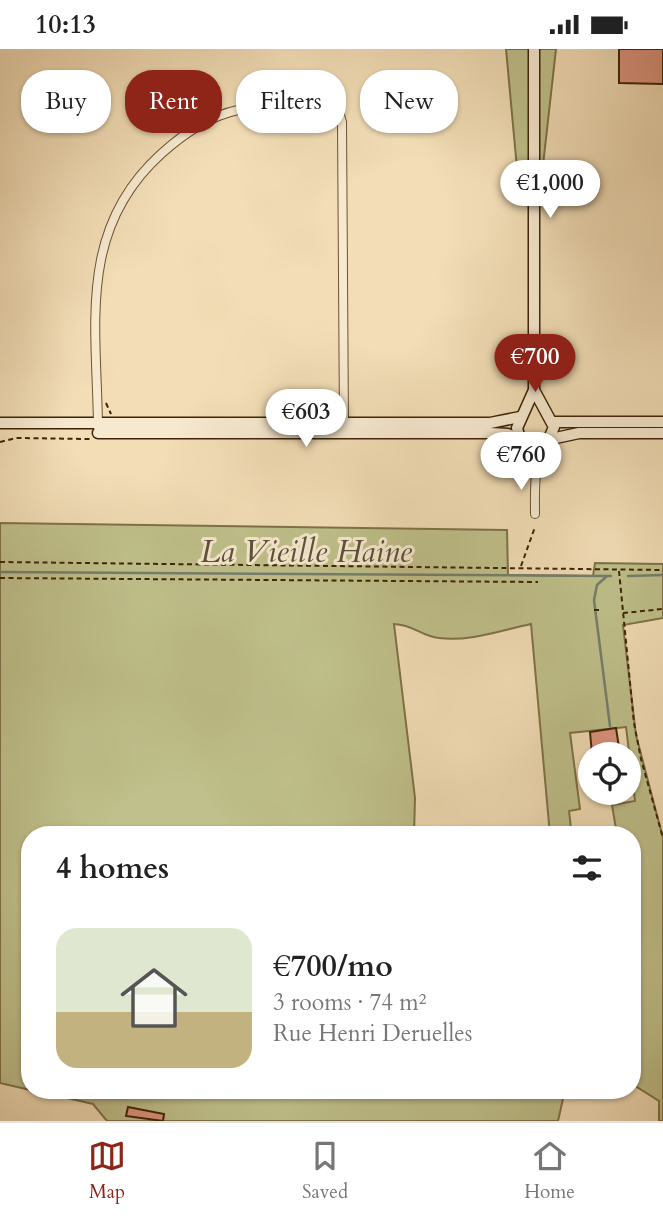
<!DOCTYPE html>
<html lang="en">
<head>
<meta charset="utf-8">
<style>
  body { margin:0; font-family:Cardo,serif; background:#f2f2f2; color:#222; height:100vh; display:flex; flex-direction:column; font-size:26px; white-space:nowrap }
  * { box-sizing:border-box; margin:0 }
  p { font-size:23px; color:#767676 }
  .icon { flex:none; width:38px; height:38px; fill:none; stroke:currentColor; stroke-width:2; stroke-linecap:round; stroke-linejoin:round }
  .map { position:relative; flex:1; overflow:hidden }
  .drawer { position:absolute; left:21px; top:777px; width:620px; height:273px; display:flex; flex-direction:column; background:#fff; border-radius:28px; box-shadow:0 2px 5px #0004 }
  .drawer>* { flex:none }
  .banner { position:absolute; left:21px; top:21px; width:621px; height:63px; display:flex; gap:14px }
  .fabs { position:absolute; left:578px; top:693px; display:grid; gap:14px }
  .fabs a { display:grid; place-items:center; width:63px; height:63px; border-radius:50%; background:#fff; box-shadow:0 2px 5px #0004; font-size:35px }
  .price { position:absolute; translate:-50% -60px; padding:0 16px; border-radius:24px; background:#fff; color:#222; font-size:23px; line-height:46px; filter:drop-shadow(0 2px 4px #0008) }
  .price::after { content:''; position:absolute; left:50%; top:42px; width:21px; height:16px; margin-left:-10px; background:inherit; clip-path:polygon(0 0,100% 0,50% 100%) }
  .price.active { background:#8f2418; color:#fff }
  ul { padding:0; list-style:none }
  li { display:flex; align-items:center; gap:21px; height:175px; padding:0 35px }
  li span { display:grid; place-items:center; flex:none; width:196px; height:140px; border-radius:21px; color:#555 }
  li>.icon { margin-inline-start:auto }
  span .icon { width:84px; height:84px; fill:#fffc; stroke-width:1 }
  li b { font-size:30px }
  h2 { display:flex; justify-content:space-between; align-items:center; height:84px; padding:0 35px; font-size:30px }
  .chip { padding:0 24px; border-radius:28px; background:#fff; box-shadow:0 2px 5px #0004; font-size:24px; line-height:63px }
  .chip.active { background:#8f2418; color:#fff }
  .status { display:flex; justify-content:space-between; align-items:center; height:49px; padding:0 35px; background:#fff; direction:ltr }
  .status svg { height:19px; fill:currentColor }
  .menu { display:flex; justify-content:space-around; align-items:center; height:98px; border-top:2px solid #e0e0e0; background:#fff; font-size:19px; color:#767676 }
  .menu a { display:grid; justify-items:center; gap:4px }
  .menu .active { color:#8f2418 }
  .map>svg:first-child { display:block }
</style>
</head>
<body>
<div class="status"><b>10:13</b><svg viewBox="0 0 49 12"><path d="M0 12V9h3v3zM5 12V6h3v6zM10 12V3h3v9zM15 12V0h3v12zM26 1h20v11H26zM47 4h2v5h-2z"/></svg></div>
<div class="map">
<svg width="663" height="1072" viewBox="0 0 663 1072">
  <rect width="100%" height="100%" fill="#f2ddb6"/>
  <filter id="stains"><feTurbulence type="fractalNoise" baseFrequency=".00286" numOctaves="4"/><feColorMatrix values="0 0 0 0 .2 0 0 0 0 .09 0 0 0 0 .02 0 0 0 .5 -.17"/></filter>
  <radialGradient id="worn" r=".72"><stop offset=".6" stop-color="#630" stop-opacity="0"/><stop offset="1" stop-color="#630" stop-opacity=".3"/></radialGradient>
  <!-- green -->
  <g fill="#bfc08b" stroke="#7e7248" stroke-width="2">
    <path d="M506,0h50l-17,152h-19z"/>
    <path d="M0,474l507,7 1,45 85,1 2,-13 68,1v54l-40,7 13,110 27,103v283h-4v-20l-27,-17v-249h-15l-5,-30 23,-4 -9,-74 -56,6 10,76 -11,2 2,17 -7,2v5h-14l-19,-211c-29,6 -62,18 -92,14 -19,-2 -24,-13 -45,-14l21,174 -1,37h-384v255l-30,-7z"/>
    <path d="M33,1041h532l-7,31h-451l-14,-17z"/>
  </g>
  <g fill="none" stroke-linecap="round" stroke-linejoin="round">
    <!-- stream -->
    <g stroke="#757e6c" stroke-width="2.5">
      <path d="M0,523l611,4"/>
      <path d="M628,527l35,-1"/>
      <path d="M606,528l-9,8 -3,15 16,126"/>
    </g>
  </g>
  <!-- building -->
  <g fill="#dd9480" stroke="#3d2306" stroke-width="2">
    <path d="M619,0h44v35l-44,-1z"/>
    <path d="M616,679l4,26h-28l-2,-22z"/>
    <path d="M128,1058l36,7 -1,7 -37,-5z"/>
  </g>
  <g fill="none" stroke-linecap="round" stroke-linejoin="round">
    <defs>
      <g id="street">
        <path d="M98,378c-1,-101 -21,-197 63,-273 21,-19 49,-38 77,-44 30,-7 71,-15 100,-1l4,13 2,305"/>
        <path d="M524,395l10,24"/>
        <path d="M535,465c0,-27 -2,-48 12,-71"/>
      </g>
      <g id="secondary">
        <path d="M534,0v341l-17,38 3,11 16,8 11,-4 7,-16 -20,-37"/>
        <path d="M553,373h110"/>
        <path d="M0,374h490l30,-6"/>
        <path d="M98,384h392l18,1 12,5"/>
        <path d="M551,390l28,-6h84"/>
      </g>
    </defs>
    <!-- street casing -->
    <use href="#street" stroke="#6a5232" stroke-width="10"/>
    <!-- secondary casing -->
    <use href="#secondary" stroke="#3d2306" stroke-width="13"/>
    <!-- path -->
    <g stroke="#3d2306" stroke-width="2" stroke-dasharray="5 3.5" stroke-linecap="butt">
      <path d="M106,354l5,11"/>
      <path d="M0,393l16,-4 74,1"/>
      <path d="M0,513l663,8"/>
      <path d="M521,517l14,-39"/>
      <path d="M619,522l15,152 7,36 22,79"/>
      <path d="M0,529l538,4"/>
      <path d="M594,561h6"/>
      <path d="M623,564l40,-4"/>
    </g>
    <!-- street -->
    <use href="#street" stroke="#f7e9d0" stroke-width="8"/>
    <!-- secondary -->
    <use href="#secondary" stroke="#f7e9d0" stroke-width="10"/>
    <!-- path-bridge -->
    <path stroke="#3d2306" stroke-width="2" stroke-dasharray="5 3.5" stroke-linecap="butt" d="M527,299l16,1"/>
  </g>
  <g text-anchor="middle" stroke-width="6" stroke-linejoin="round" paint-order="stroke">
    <!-- water labels -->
    <g font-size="32" font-style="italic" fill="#595139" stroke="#f7e9d0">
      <text x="306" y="513">La Vieille Haine</text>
    </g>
  </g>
  <rect width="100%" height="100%" filter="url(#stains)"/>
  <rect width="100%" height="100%" fill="url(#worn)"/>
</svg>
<div class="fabs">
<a><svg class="icon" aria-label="locate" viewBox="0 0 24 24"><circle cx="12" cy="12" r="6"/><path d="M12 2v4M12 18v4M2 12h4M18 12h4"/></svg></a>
</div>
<b class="price" style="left:550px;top:171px">€1,000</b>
<b class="price active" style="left:535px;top:345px">€700</b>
<b class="price" style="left:306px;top:400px">€603</b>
<b class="price" style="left:521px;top:443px">€760</b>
<div class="banner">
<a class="chip">Buy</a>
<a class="chip active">Rent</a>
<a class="chip">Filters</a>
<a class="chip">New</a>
</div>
<section class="drawer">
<h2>4 homes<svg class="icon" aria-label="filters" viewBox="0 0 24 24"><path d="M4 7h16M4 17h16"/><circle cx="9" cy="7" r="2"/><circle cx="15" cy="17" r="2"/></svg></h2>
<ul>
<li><span style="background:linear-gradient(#dfe7d0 60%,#c2b280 0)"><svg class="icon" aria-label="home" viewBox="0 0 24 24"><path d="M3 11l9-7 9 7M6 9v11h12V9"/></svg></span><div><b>€700/mo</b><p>3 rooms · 74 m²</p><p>Rue Henri Deruelles</p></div></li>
</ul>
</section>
</div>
<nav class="menu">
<a class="active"><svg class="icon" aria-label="map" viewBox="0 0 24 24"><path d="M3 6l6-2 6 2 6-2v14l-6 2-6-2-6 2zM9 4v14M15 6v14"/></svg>Map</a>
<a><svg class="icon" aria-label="saved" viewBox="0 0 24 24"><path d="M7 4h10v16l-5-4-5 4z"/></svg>Saved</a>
<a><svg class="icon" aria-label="home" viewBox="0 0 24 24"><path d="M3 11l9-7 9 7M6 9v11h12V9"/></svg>Home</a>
</nav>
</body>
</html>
